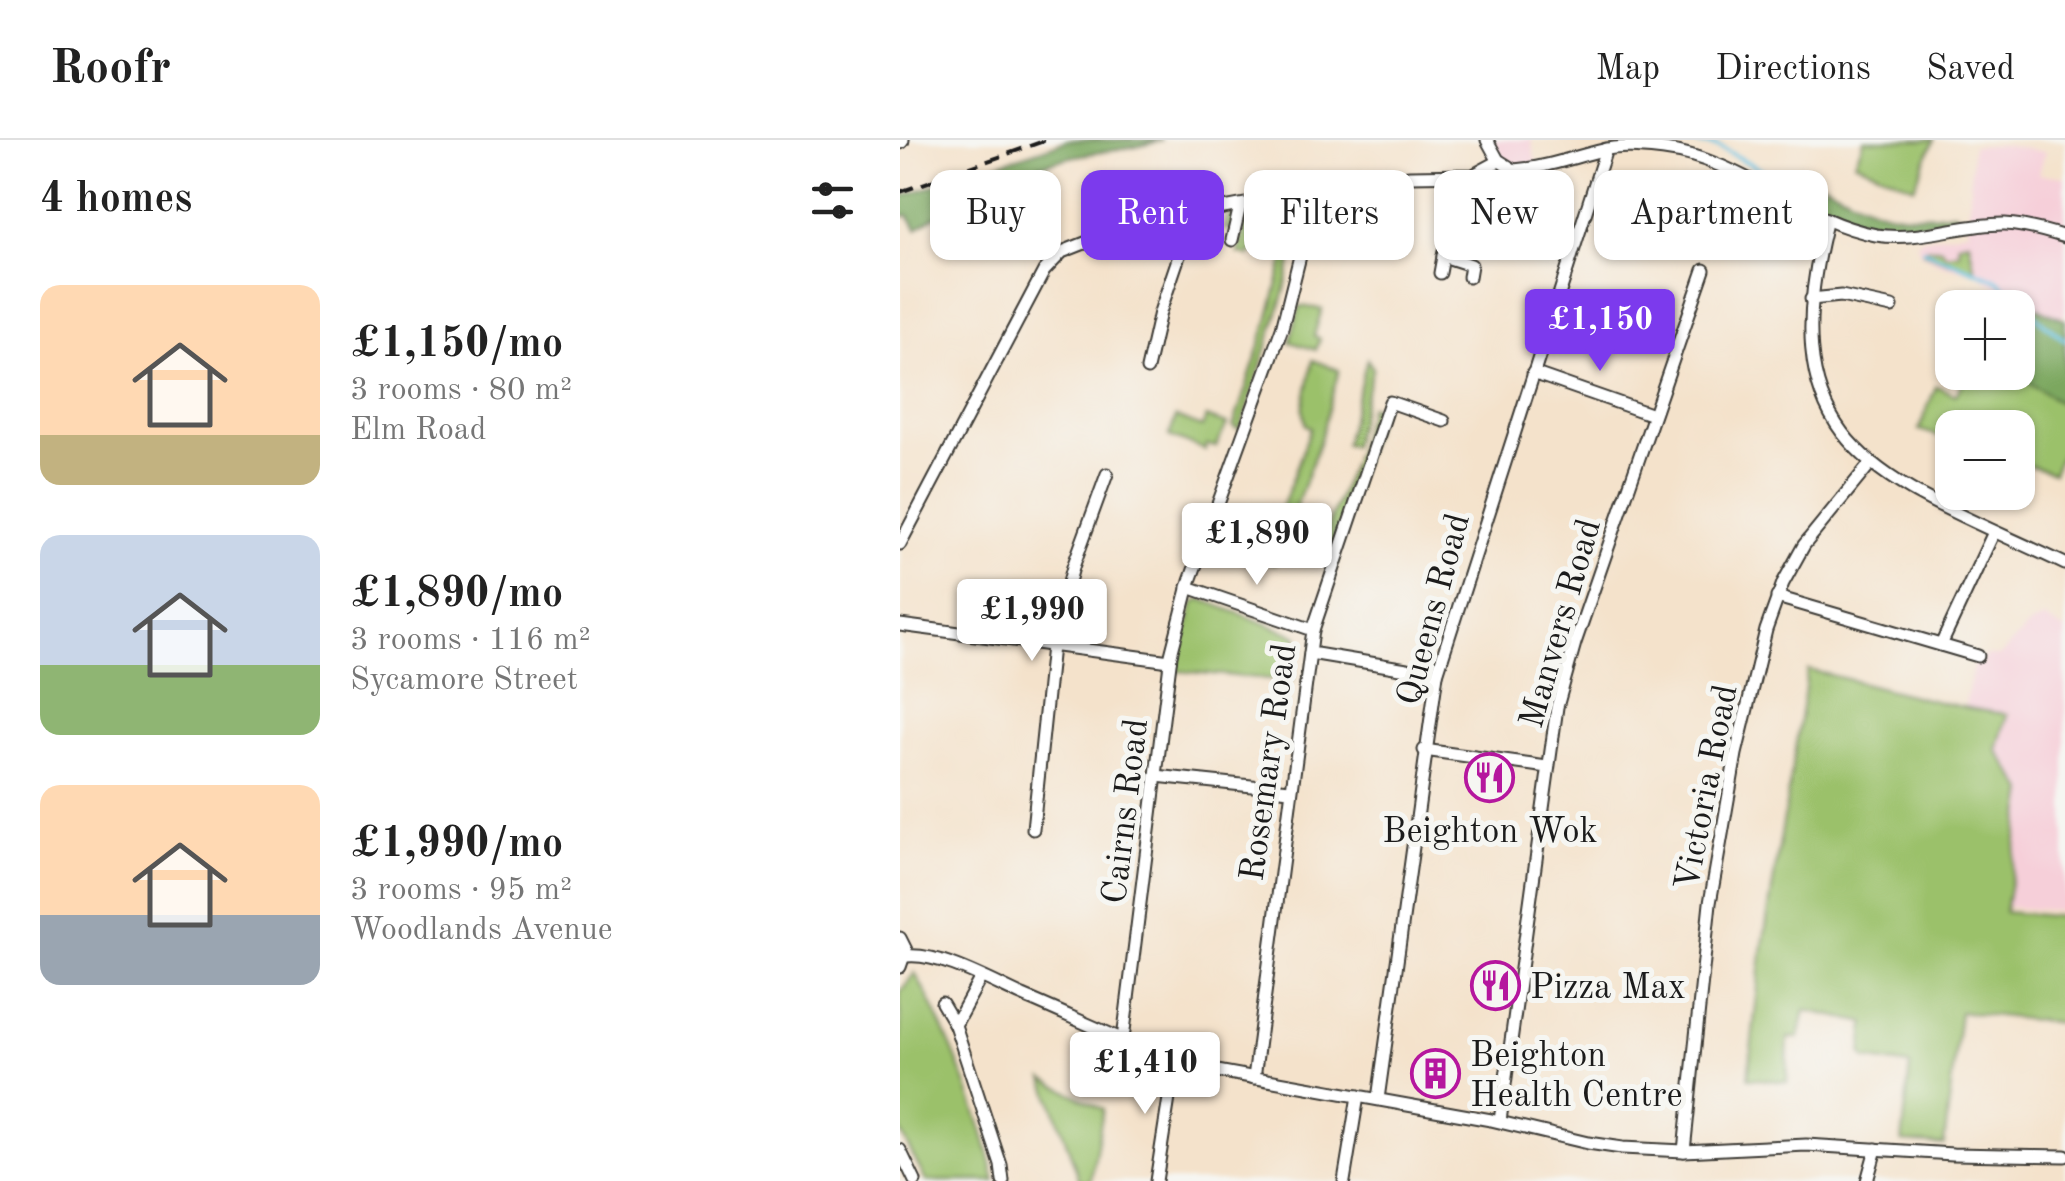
<!DOCTYPE html>
<html lang="en">
<head>
<meta charset="utf-8">
<style>
  body { margin:0; font-family:"Old Standard TT",serif; background:#f2f2f2; color:#222; height:100vh; display:flex; flex-direction:column; font-size:38px; white-space:nowrap }
  * { box-sizing:border-box; margin:0 }
  p { font-size:32px; color:#767676 }
  .icon { flex:none; width:55px; height:55px; fill:none; stroke:currentColor; stroke-width:2; stroke-linecap:round; stroke-linejoin:round }
  .map { position:relative; flex:1; overflow:hidden }
  .details { display:flex; flex-direction:column; background:#fff; width:900px }
  .details>* { flex:none }
  .guide { position:absolute; left:30px; top:30px; width:950px; height:90px; display:flex; gap:20px }
  .controls { position:absolute; left:1035px; top:150px; display:grid; gap:20px }
  .controls a { display:grid; place-items:center; width:100px; height:100px; border-radius:20px; background:#fff; box-shadow:0 2px 8px #0004; font-size:50px }
  .price { position:absolute; translate:-50% -85px; padding:0 22px; border-radius:10px; background:#fff; color:#222; font-size:32px; line-height:65px; filter:drop-shadow(0 2px 5px #0008) }
  .price::after { content:''; position:absolute; left:50%; top:60px; width:30px; height:22px; margin-left:-15px; background:inherit; clip-path:polygon(0 0,100% 0,50% 100%) }
  .price.current { background:#7c3aed; color:#fff }
  ul { padding:0; list-style:none }
  li { display:flex; align-items:center; gap:30px; height:250px; padding:0 40px }
  li span { display:grid; place-items:center; flex:none; width:280px; height:200px; border-radius:20px; color:#555 }
  li>.icon { margin-inline-start:auto }
  span .icon { width:120px; height:120px; fill:#fffc; stroke-width:1 }
  li b { font-size:42px }
  h2 { display:flex; justify-content:space-between; align-items:center; height:120px; padding:0 40px; font-size:42px }
  .tag { padding:0 35px; border-radius:20px; background:#fff; box-shadow:0 2px 8px #0004; font-size:35px; line-height:90px }
  .tag.current { background:#7c3aed; color:#fff }
  header { display:flex; align-items:center; gap:60px; box-sizing:border-box; height:140px; padding:0 50px; background:#fff; border-bottom:2px solid #e0e0e0 }
  header strong { font-size:48px }
  nav { display:flex; gap:55px; margin-inline-start:auto; font-size:35px }
  main { display:flex; flex:1; min-height:0 }
  .map>svg:first-child { display:block }
</style>
</head>
<body>
<header>
<strong>Roofr</strong>
<nav><a>Map</a><a>Directions</a><a>Saved</a></nav>
</header>
<main>
<section class="details">
<h2>4 homes<svg class="icon" aria-label="filters" viewBox="0 0 24 24"><path d="M4 7h16M4 17h16"/><circle cx="9" cy="7" r="2"/><circle cx="15" cy="17" r="2"/></svg></h2>
<ul>
<li><span style="background:linear-gradient(#ffd9b3 75%,#c2b280 0)"><svg class="icon" aria-label="home" viewBox="0 0 24 24"><path d="M3 11l9-7 9 7M6 9v11h12V9"/></svg></span><div><b>£1,150/mo</b><p>3 rooms · 80 m²</p><p>Elm Road</p></div></li>
<li><span style="background:linear-gradient(#c9d6e8 65%,#8fb573 0)"><svg class="icon" aria-label="home" viewBox="0 0 24 24"><path d="M3 11l9-7 9 7M6 9v11h12V9"/></svg></span><div><b>£1,890/mo</b><p>3 rooms · 116 m²</p><p>Sycamore Street</p></div></li>
<li><span style="background:linear-gradient(#ffd9b3 65%,#9aa5b1 0)"><svg class="icon" aria-label="home" viewBox="0 0 24 24"><path d="M3 11l9-7 9 7M6 9v11h12V9"/></svg></span><div><b>£1,990/mo</b><p>3 rooms · 95 m²</p><p>Woodlands Avenue</p></div></li>
</ul>
</section>
<div class="map">
<svg width="1165" height="1041" viewBox="0 0 1165 1041">
  <rect width="100%" height="100%" fill="#f6f6f2"/>
  <filter id="ink" filterUnits="userSpaceOnUse"><feTurbulence type="fractalNoise" baseFrequency=".01" numOctaves="2"/><feDisplacementMap in="SourceGraphic" scale="20" xChannelSelector="R" yChannelSelector="G"/><feConvolveMatrix kernelMatrix="1 2 1 2 8 2 1 2 1" color-interpolation-filters="sRGB"/></filter>
  <filter id="wash" filterUnits="userSpaceOnUse"><feTurbulence type="fractalNoise" baseFrequency=".0048" numOctaves="4" result="noise"/><feDisplacementMap in="SourceGraphic" scale="40" xChannelSelector="R" yChannelSelector="G"/><feGaussianBlur stdDeviation="2.25" result="paint"/><feColorMatrix in="noise" values="0 0 0 0 0 0 0 0 0 0 0 0 0 0 0 0 0 1.4 0 .05"/><feComposite in="paint" operator="in"/></filter>
  <g filter="url(#wash)">
    <rect width="100%" height="100%" fill="#f4e2cb"/>
    <!-- built -->
    <g fill="#f6cfd9">
      <path d="M593,0h38l5,24 -22,3 -10,-6z"/>
      <path d="M1103,5l42,7 -6,22 26,3v133l-3,9 -41,-15 -46,-32 -32,-7 -23,-12 -3,-10 4,-4 47,-8 4,-85z"/>
      <path d="M1144,478l21,13v280l-59,-4 19,-116 -61,-82 10,-46 8,2 2,-9h16l28,-30z"/>
    </g>
    <!-- green -->
    <g fill="#9bc16b" stroke="#5c6e44" stroke-width="2.5">
      <path d="M964,0h70l-20,47 -59,-25z"/>
      <path d="M393,66l9,5 -1,8 -17,75 -44,136 -7,-3 35,-106 24,-91 -18,-7 -10,32 -12,-4 -3,5 -11,-3 8,-32h-7l-2,9 -12,-1 3,-13z"/>
      <path d="M1069,101l6,30 -52,-19 2,-4h16l5,6 13,-2 -1,-9z"/>
      <path d="M400,166l22,3 -8,27 6,3 -4,11 -26,-8z"/>
      <path d="M467,219l6,9 -21,78 -7,-2z"/>
      <path d="M413,220l26,10 -20,73 -44,121 -23,-6 33,-58 26,-73 -5,-2 -3,-16z"/>
      <path d="M1068,233h46l51,33v40l-12,27 -35,-11v-34h-66v12l-33,-10 17,-44 20,9z"/>
      <path d="M470,266l10,4 -47,136 -14,3 36,-93z"/>
      <path d="M276,277l26,10 4,-10 21,7 -11,23 -9,-2 -2,5 -36,-14z"/>
      <path d="M301,459l97,37 -5,45 -117,-10 18,-68z"/>
      <path d="M908,530c66,14 132,36 199,44l-10,36 28,41 -20,121 60,5 -2,106 -103,-11 -16,133 -42,-3 8,-76 -44,-7 -4,-6 3,-30 -60,-13 -6,28h-11l-1,44 -39,-4 14,-127z"/>
      <path d="M15,833c34,61 66,140 80,208h-69l-26,-50v-139z"/>
      <path d="M144,939l59,30 -12,72h-11z"/>
    </g>
    <!-- forest -->
    <g fill="#7ca75f" stroke="#4c623e" stroke-width="2.5">
      <path d="M168,0h94c-28,10 -61,11 -91,17 -55,12 -108,39 -154,72l-9,-14 -8,2v-20z"/>
      <path d="M924,43c49,28 73,38 130,29l6,4c-62,16 -87,12 -145,-11z"/>
      <path d="M1107,155l58,25v86l-51,-33 4,-1v-64l-18,-1z"/>
    </g>
    <g fill="none" stroke-linecap="round" stroke-linejoin="round">
      <!-- stream -->
      <g stroke="#65c3e3" stroke-width="4">
        <path d="M777,0l42,7 83,44"/>
        <path d="M1023,110l75,30 23,24 44,36"/>
      </g>
    </g>
  </g>
  <g filter="url(#ink)">
    <g fill="none" stroke-linecap="round" stroke-linejoin="round">
      <defs>
        <g id="minor">
          <path d="M587,0l11,20 16,10c31,-2 59,-13 89,-20 19,-5 42,-2 61,0 77,9 136,71 212,85 44,7 86,-12 129,-11 21,1 41,7 60,13"/>
          <path d="M927,79c-61,237 58,259 238,345"/>
          <path d="M332,100l8,-34"/>
          <path d="M543,116l28,9 -2,12"/>
          <path d="M540,133l18,-97"/>
          <path d="M911,159l30,-3 51,11"/>
          <path d="M247,229l13,-57 21,-62 -1,-32"/>
          <path d="M633,233l120,42"/>
          <path d="M0,404l144,-273 18,-19 66,-26 239,-45 43,-5 63,-1 26,-14"/>
          <path d="M288,447l125,43"/>
          <path d="M877,457l201,59"/>
          <path d="M0,485l270,36"/>
          <path d="M1041,505l53,-113"/>
          <path d="M410,513l127,21"/>
          <path d="M524,610l123,17"/>
          <path d="M256,636l134,14"/>
          <path d="M133,689l19,-183 21,-79 34,-93"/>
          <path d="M0,798l6,12 -6,17"/>
          <path d="M6,816c33,-4 86,26 117,40 57,24 113,52 172,71l296,53 97,23 34,5 62,3 122,-6 147,9 112,2"/>
          <path d="M42,863l13,22 46,140 2,16"/>
          <path d="M55,885l26,-48"/>
          <path d="M223,899l48,-384 19,-74 92,-253 34,-136"/>
          <path d="M354,938l59,-448 77,-228 54,19"/>
          <path d="M478,959l59,-425 169,-525"/>
          <path d="M600,981l57,-414 18,-64 129,-373"/>
          <path d="M0,1010l15,31"/>
          <path d="M784,1011l26,-248 26,-149 30,-124 17,-47 21,-38 66,-81"/>
          <path d="M256,1041l19,-121"/>
          <path d="M444,1041l14,-85"/>
          <path d="M967,1041l9,-32"/>
        </g>
        <path id="highway" d="M0,1l1,-1"/>
      </defs>
      <!-- minor casing -->
      <use href="#minor" stroke="#3c3a36" stroke-width="15"/>
      <!-- highway casing -->
      <use href="#highway" stroke="#3c3a36" stroke-width="19"/>
      <!-- minor -->
      <use href="#minor" stroke="#fff" stroke-width="11"/>
      <!-- highway -->
      <use href="#highway" stroke="#fff" stroke-width="15"/>
      <!-- rail -->
      <path stroke="#1c1c1c" stroke-width="4" stroke-dasharray="15 8" stroke-linecap="butt" d="M0,52l147,-52"/>
    </g>
  </g>
  <!-- icons -->
  <defs>
    <symbol id="restaurant-ring" viewBox="-11 -11 22 22"><circle r="9.5" fill="#f6f6f2" stroke="#b5179e" stroke-width="1.5"/><path d="M-5-6h1v4h1v-4h1v4h1v-4h1v5L-1.5 .5V6h-2V.5L-5-1ZM5-6V6H3V1.5H1.5Q1.5-4 5-6Z" fill="#b5179e"/></symbol>
    <symbol id="building-ring" viewBox="-11 -11 22 22"><circle r="9.5" fill="#f6f6f2" stroke="#b5179e" stroke-width="1.5"/><path d="M-4-6H4V6H1V3H-1V6H-4ZM-2.5-4.3h1.7v1.8h-1.7ZM.8-4.3h1.7v1.8H.8ZM-2.5-1h1.7V.8h-1.7ZM.8-1h1.7V.8H.8Z" fill="#b5179e"/></symbol>
  </defs>
  <g fill-rule="evenodd">
    <use href="#restaurant-ring" x="562" y="610" width="55" height="55"/>
    <use href="#restaurant-ring" x="568" y="818" width="55" height="55"/>
    <use href="#building-ring" x="508" y="906" width="55" height="55"/>
  </g>
  <g text-anchor="middle" stroke-width="10" stroke-linejoin="round" paint-order="stroke">
    <!-- street labels -->
    <g font-size="35" fill="#1c1c1c" stroke="#f6f6f2">
      <text transform="translate(532 469) rotate(-75)" y="12">Queens Road</text>
      <text transform="translate(659 483) rotate(-74)" y="12">Manvers Road</text>
      <text transform="translate(367 622) rotate(-82)" y="12">Rosemary Road</text>
      <text transform="translate(805 647) rotate(-79)" y="12">Victoria Road</text>
      <text transform="translate(224 671) rotate(-83)" y="12">Cairns Road</text>
    </g>
    <!-- poi labels -->
    <g font-size="35" fill="#1c1c1c" stroke="#f6f6f2" text-anchor="start">
      <text x="590" y="702" text-anchor="middle">Beighton Wok</text>
      <text x="630" y="858">Pizza Max</text>
      <text x="570" y="926">Beighton<tspan x="570" dy="40">Health Centre</tspan></text>
    </g>
  </g>
</svg>
<div class="controls">
<a>+</a>
<a>−</a>
</div>
<b class="price current" style="left:700px;top:234px">£1,150</b>
<b class="price" style="left:357px;top:448px">£1,890</b>
<b class="price" style="left:132px;top:524px">£1,990</b>
<b class="price" style="left:245px;top:977px">£1,410</b>
<div class="guide">
<a class="tag">Buy</a>
<a class="tag current">Rent</a>
<a class="tag">Filters</a>
<a class="tag">New</a>
<a class="tag">Apartment</a>
</div>
</div>
</main>
</body>
</html>
